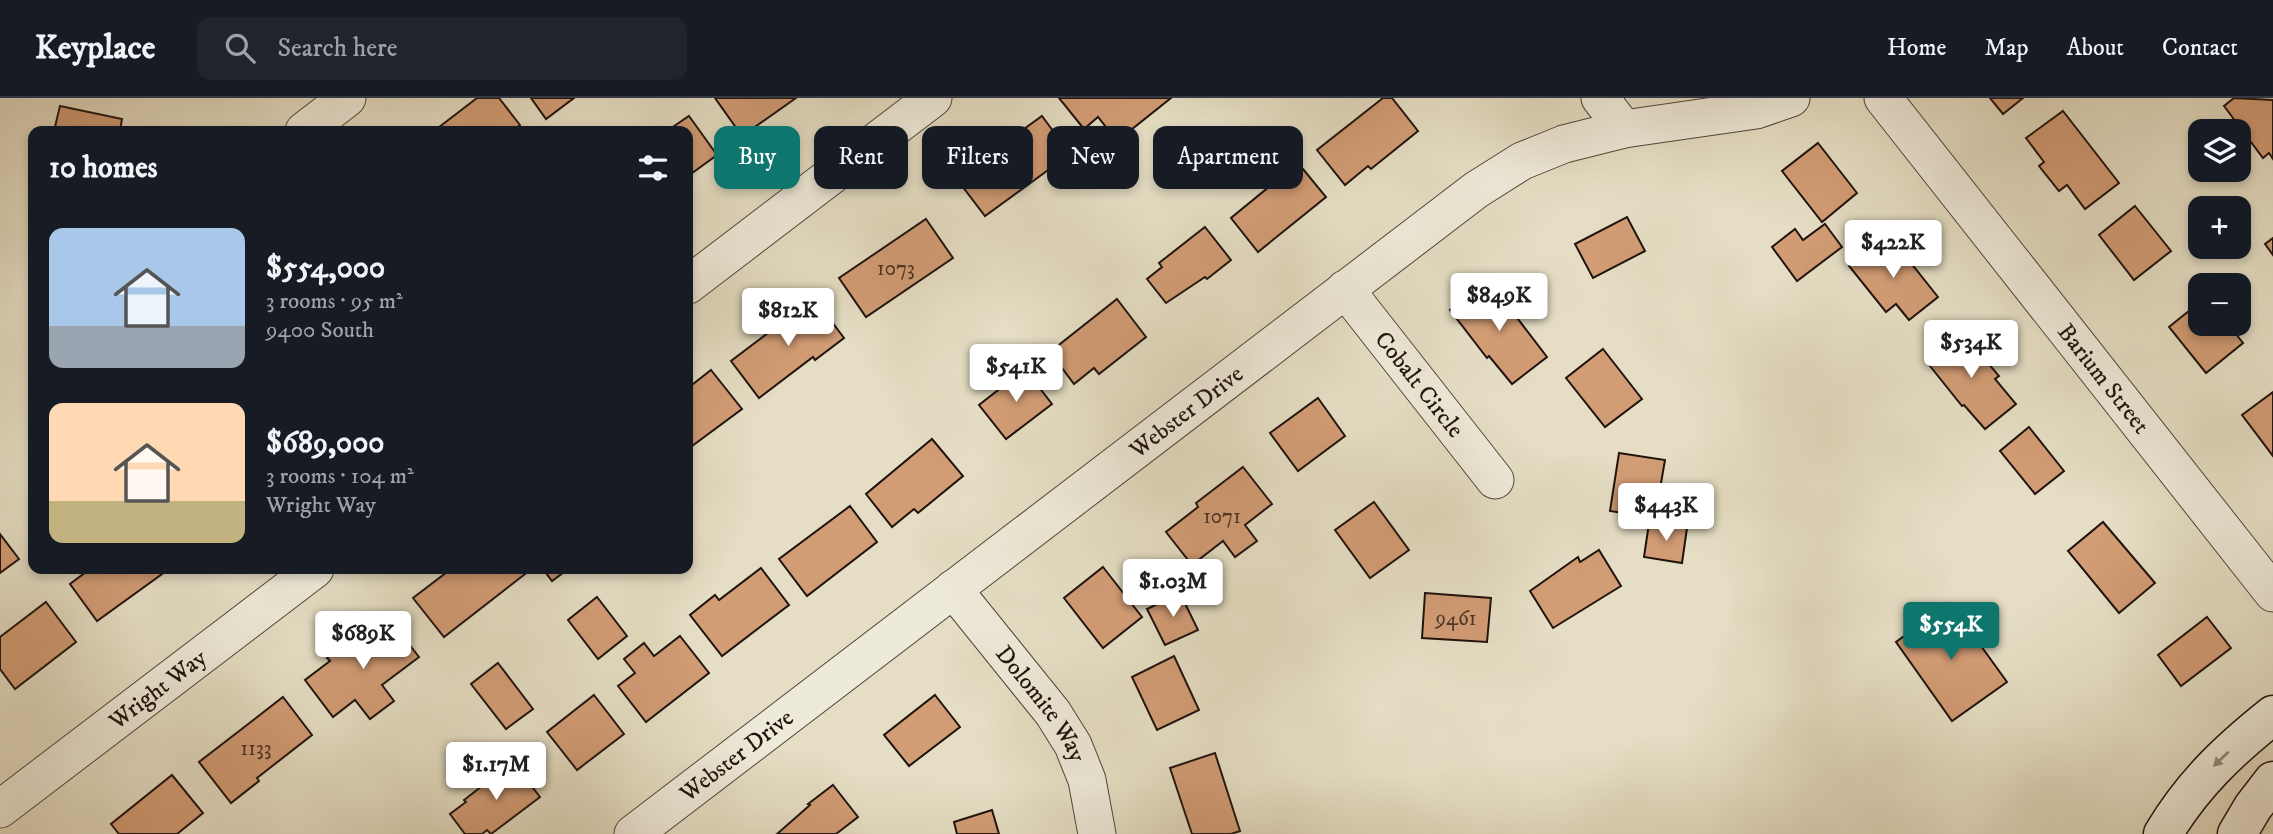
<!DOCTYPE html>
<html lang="en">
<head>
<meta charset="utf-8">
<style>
  body { margin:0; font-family:"IM FELL DW Pica",serif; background:#20242c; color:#f1f3f6; height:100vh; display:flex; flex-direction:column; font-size:26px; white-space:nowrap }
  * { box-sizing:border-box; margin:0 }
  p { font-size:23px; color:#9ea1a6 }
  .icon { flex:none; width:38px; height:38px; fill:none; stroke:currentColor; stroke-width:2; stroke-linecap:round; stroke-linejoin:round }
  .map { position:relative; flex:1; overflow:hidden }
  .sheet { position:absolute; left:28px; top:28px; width:665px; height:448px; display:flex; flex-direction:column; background:#171b24; border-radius:14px; box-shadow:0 4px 10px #0003 }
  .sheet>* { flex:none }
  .guide { position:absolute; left:714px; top:28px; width:665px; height:63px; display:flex; gap:14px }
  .fabs { position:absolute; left:2188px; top:21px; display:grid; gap:14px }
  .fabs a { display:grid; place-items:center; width:63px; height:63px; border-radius:14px; background:#171b24; box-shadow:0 4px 10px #0003; font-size:35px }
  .price { position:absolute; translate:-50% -60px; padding:0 16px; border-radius:7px; background:#fff; color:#222; font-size:23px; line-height:46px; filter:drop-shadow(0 2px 4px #0008) }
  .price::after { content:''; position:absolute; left:50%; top:42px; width:21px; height:16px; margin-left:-10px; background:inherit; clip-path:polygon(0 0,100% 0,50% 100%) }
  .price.selected { background:#0f766e; color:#fff }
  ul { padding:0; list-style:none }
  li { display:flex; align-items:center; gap:21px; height:175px; padding:0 21px }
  li span { display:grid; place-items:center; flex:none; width:196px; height:140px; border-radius:14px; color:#555 }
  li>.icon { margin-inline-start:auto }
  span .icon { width:84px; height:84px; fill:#fffc; stroke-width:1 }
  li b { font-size:30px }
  h2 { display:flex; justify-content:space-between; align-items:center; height:84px; padding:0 21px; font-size:30px }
  .tag { padding:0 24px; border-radius:14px; background:#171b24; box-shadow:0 4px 10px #0003; font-size:24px; line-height:63px }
  .tag.selected { background:#0f766e; color:#fff }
  header { display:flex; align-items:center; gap:42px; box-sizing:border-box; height:98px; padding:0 35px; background:#171b24; border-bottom:2px solid #363941 }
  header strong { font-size:33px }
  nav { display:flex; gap:38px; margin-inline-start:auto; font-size:24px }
  .search { width:490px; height:63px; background:#20242c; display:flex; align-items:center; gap:18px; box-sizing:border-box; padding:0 24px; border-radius:14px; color:#9ea1a6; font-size:26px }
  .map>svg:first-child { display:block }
</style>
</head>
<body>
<header>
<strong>Keyplace</strong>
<div class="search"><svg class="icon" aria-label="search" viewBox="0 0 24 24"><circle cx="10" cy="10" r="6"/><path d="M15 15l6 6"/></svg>Search here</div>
<nav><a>Home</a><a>Map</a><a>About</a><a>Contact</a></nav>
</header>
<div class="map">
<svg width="2273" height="736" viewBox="0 0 2273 736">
  <rect width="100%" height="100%" fill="#e5dec4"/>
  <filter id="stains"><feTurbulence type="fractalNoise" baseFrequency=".00286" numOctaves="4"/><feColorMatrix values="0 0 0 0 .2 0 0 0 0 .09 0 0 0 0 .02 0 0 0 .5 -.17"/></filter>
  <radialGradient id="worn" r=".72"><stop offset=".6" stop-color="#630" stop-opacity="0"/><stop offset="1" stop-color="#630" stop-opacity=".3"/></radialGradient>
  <!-- building -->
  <g fill="#d29c75" stroke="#1f130e" stroke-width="2">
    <path d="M477,0h22l21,27 -7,6h-79z"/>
    <path d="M531,0h43l-28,21z"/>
    <path d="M715,0h81l-54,38z"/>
    <path d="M1059,0h112l-54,43 -19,-24 -14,12z"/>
    <path d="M1383,0h9l26,33 -47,38 -3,-3 -23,19 -28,-35z"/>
    <path d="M1990,0h33l-20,16z"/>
    <path d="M2234,0l39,2v59l-4,-6 -6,5 -39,-52z"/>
    <path d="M60,8l62,13 -2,12h-66z"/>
    <path d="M2063,13l56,72 -34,26 -18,-24 -8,6 -20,-25 5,-4 -18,-24z"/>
    <path d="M689,18l28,39 -29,21v-45h-21z"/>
    <path d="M1042,18l28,38 -85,62 -29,-38z"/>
    <path d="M1818,45l39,50 -35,29 -40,-51z"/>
    <path d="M1298,65l28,34 -68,55 -27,-34z"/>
    <path d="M2135,108l36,45 -37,29 -35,-45z"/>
    <path d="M1627,119l18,34 -52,27 -18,-34z"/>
    <path d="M926,121l27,39 -87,59 -27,-39z"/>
    <path d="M1825,126l17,23 -45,34 -25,-34 23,-18 8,11z"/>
    <path d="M1205,129l26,33 -24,19 -2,-2 -39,26 -19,-24 15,-12 -3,-4z"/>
    <path d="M2273,140v17l-8,-11z"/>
    <path d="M1884,141l14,17 5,-3 35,44 -29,23 -13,-16 -10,8 -37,-46z"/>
    <path d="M1489,183l58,76 -35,27 -23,-28 -2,2 -37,-48z"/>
    <path d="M814,200l30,40 -29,22 -2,-3 -54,41 -28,-37z"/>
    <path d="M1117,201l29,38 -47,37 -5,-6 -20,16 -24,-32z"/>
    <path d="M2200,204v22h28l15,19 -37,30 -37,-46z"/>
    <path d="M1962,234l37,44 -4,3 21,25 -31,25 -21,-24 -2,1 -36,-45z"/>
    <path d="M1603,251l39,50 -37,28 -39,-49z"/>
    <path d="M1025,271l27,35 -46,35 -27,-34z"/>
    <path d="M711,272l31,39 -54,40v-61z"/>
    <path d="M2273,294v64l-31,-41z"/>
    <path d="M1318,300l27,38 -47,35 -28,-38z"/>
    <path d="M2029,329l35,44 -29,23 -35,-43z"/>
    <path d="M932,341l31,37 -45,37 -4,-4 -22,18 -26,-33z"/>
    <path d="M1619,355l46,7 -10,58 -45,-7z"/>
    <path d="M1243,369l29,37 -27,21 12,16 -22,16 -12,-16 -31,24 -26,-33 32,-25 -2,-4z"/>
    <path d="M1374,404l35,48 -39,28 -35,-48z"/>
    <path d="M850,408l27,36 -70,54 -28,-37z"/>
    <path d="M2103,424l52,61 -36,30 -51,-62z"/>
    <path d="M1649,425l38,5 -5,35 -38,-6z"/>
    <path d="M0,436l19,25 -19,14z"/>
    <path d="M1599,452l22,36 -68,42 -23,-37 48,-34 2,5z"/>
    <path d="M1103,469l39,50 -39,31 -39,-50z"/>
    <path d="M761,470l28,37 -67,51 -32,-41 25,-20 4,5z"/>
    <path d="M90,471h79l-72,52 -27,-37z"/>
    <path d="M451,471h76l2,2 -85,66 -31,-39z"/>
    <path d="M543,471h25l-16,12z"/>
    <path d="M1180,495l18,37 -33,15 -18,-36z"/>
    <path d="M1425,495l66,5 -4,44 -65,-4z"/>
    <path d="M597,499l30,39 -29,23 -30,-39z"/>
    <path d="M46,504l30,40 -61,47 -15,-20v-32z"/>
    <path d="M1950,505l57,79 -55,39 -56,-79z"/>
    <path d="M388,519l31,40 -37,28 12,16 -24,18 -15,-19 -22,17 -28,-37 25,-19 -3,-3 33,-25 3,3z"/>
    <path d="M2207,519l24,31 -50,38 -23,-31z"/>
    <path d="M680,538l29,37 -63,49 -28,-36 17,-13 -11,-14 20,-16 10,13z"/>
    <path d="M1174,558l25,54 -42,20 -25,-53z"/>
    <path d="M498,565l35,46 -27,20 -35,-45z"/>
    <path d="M594,597l30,39 -47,36 -30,-38z"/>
    <path d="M935,597l25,32 -51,39 -25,-31z"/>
    <path d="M283,599l29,38 -55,43 2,3 -28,22 -32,-41z"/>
    <path d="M1215,655l25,78 -9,3h-39l-22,-66z"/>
    <path d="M513,664l27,35 -49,37 -4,-4 -5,4h-17l-15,-20 16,-12 -2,-2z"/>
    <path d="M172,677l31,38 -26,21h-58l-8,-10z"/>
    <path d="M833,687l25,32 -22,17h-59l33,-29 -2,-1z"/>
    <path d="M992,712l7,24h-42l-3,-12z"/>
  </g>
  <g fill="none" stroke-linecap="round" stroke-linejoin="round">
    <defs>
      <g id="street">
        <path d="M1600,0l24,31"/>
        <path id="s1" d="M1883,0l390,495"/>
        <path d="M304,33l43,-33"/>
        <path d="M688,187l245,-187"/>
        <path id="s2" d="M1345,191l150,191"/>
        <path id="s3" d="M953,491l100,124 20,32 14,35 10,54"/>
        <path id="s4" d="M0,711l315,-240"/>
        <path id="s5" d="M633,736l843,-644 46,-29 42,-17 60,-15 132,-19 35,-12"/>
      </g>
      <g id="secondary">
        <path d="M2163,736c30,-50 65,-83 110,-119"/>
        <path d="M2237,736l16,-27 20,-26"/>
      </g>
    </defs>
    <!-- street casing -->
    <use href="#street" stroke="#50463c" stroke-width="39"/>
    <!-- secondary casing -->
    <use href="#secondary" stroke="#1f130e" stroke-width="41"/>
    <!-- street -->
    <use href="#street" stroke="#eeead9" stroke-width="37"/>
    <!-- secondary -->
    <use href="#secondary" stroke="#eeead9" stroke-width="38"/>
  </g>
  <!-- one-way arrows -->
  <defs><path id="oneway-solid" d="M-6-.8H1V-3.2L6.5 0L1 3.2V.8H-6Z" transform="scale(1.75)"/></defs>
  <use fill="#91897e" href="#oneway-solid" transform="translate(2221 661) rotate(136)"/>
  <g text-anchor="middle" stroke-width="5" stroke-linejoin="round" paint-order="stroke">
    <!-- number labels -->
    <g font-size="21" fill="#4c3528">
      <text x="896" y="177">1073</text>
      <text x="1222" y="425">1071</text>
      <text x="1456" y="527">9461</text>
      <text x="256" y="657">1133</text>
    </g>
    <!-- street labels -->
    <g font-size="24" fill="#1f130e" stroke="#eeead9">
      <text dy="8" stroke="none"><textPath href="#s1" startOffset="357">Barium Street</textPath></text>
      <text dy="8" stroke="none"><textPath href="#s2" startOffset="121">Cobalt Circle</textPath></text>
      <text dy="8" stroke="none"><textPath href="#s5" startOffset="696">Webster Drive</textPath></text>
      <text dy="8" stroke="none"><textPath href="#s4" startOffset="198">Wright Way</textPath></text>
      <text dy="8" stroke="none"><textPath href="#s3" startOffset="145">Dolomite Way</textPath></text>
      <text dy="8" stroke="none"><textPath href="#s5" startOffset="130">Webster Drive</textPath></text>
    </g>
  </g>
  <rect width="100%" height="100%" filter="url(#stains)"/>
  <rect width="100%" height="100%" fill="url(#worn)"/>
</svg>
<div class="fabs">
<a><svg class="icon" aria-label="layers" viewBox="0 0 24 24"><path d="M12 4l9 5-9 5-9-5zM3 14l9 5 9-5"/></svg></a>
<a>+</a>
<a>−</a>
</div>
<b class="price" style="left:1893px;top:182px">$422K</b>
<b class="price" style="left:1499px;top:235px">$849K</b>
<b class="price" style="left:788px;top:250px">$812K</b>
<b class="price" style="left:1971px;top:282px">$534K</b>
<b class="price" style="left:1016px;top:306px">$541K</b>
<b class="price" style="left:1666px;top:445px">$443K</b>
<b class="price" style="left:1173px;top:521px">$1.03M</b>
<b class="price selected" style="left:1951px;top:564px">$554K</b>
<b class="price" style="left:363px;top:573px">$689K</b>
<b class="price" style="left:496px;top:704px">$1.17M</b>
<div class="guide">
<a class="tag selected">Buy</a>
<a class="tag">Rent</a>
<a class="tag">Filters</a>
<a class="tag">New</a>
<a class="tag">Apartment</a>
</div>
<section class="sheet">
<h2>10 homes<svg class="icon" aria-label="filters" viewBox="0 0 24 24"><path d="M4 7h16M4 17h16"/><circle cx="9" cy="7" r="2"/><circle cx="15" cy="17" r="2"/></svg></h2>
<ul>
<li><span style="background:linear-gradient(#a9c7e8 70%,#9aa5b1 0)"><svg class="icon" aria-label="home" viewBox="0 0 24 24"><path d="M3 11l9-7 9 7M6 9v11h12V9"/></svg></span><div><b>$554,000</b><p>3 rooms · 95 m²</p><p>9400 South</p></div></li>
<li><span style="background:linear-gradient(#ffd9b3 70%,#c2b280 0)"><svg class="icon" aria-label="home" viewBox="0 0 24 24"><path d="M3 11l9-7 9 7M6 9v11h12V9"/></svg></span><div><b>$689,000</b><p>3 rooms · 104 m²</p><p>Wright Way</p></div></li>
</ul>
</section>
</div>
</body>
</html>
